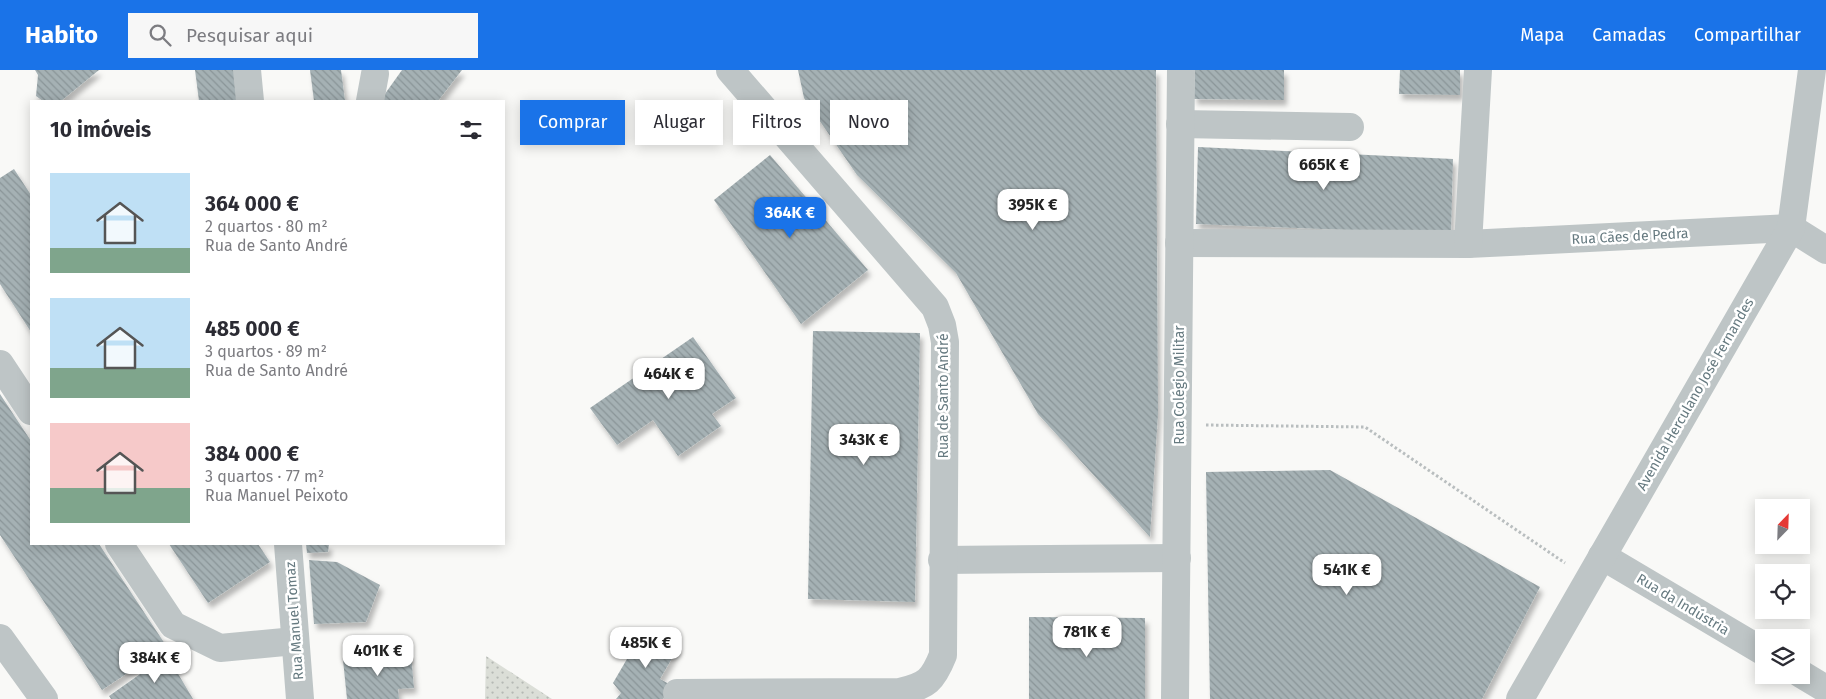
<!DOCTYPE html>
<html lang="pt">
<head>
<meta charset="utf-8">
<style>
  body { margin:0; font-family:"Fira Sans",sans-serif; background:#f7f7f7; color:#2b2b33; height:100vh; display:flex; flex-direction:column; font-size:19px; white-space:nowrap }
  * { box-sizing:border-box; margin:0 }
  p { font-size:16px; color:#7c7c81 }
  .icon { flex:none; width:28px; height:28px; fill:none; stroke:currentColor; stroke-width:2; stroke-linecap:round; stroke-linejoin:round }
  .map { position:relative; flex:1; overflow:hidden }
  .sheet { position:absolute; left:30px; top:30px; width:475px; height:445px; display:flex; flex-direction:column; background:#fff; border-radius:0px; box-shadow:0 2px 12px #0003 }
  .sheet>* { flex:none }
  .hud { position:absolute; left:520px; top:30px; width:475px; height:45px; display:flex; gap:10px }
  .needle { width:32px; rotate:23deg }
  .controls { position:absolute; left:1755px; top:429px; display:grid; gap:10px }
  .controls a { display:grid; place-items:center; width:55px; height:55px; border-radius:0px; background:#fff; box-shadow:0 2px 12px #0003; font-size:25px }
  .price { position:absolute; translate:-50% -42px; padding:0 11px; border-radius:10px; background:#fff; color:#222; font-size:16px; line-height:32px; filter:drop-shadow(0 1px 2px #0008) }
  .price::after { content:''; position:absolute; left:50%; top:30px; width:15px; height:11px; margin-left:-8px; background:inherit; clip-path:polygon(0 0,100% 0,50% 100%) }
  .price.current { background:#1a73e8; color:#fff }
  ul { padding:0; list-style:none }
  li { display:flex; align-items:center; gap:15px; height:125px; padding:0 20px }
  li span { display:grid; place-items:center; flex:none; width:140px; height:100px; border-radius:0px; color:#555 }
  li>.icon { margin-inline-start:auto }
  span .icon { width:60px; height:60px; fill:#fffc; stroke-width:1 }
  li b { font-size:21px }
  h2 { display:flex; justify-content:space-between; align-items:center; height:60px; padding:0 20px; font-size:21px }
  .chip { padding:0 18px; border-radius:0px; background:#fff; box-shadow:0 2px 12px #0003; font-size:18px; line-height:45px }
  .chip.current { background:#1a73e8; color:#fff }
  header { display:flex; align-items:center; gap:30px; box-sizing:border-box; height:70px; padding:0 25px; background:#1a73e8; color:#fff }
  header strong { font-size:24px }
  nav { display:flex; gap:28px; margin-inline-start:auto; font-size:18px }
  .search { width:350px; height:45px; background:#f7f7f7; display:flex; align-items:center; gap:12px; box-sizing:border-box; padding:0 18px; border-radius:0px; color:#7c7c81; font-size:19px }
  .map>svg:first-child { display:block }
</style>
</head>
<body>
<header>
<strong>Habito</strong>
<div class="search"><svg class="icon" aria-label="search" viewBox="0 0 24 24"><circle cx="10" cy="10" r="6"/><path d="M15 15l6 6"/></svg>Pesquisar aqui</div>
<nav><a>Mapa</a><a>Camadas</a><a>Compartilhar</a></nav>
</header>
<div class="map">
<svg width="1826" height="629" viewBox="0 0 1826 629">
  <defs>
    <pattern id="grass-dots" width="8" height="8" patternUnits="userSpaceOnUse" patternTransform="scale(1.25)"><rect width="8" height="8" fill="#dbded7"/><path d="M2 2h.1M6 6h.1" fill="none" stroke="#b5b9b4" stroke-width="1.8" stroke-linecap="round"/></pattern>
    <pattern id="building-back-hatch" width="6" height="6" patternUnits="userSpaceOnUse" patternTransform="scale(1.25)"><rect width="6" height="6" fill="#a5b1b4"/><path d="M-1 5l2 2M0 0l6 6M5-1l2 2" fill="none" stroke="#8a9598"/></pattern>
    <filter id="shadow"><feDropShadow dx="3" dy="5.5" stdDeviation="2.5" flood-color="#0004"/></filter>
  </defs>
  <rect width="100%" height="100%" fill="#f9f9f7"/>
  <!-- grass -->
  <path fill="url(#grass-dots)" d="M486,586l66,43h-67z"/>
  <!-- building -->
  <g fill="url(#building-back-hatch)" filter="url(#shadow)">
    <path d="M35,0h64l-38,31h-18l-7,-5 2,-21z"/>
    <path d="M195,0h51l4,31h-51z"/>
    <path d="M310,0h31l4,31h-31z"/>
    <path d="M402,0h60l-24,31h-53l-3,-3z"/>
    <path d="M798,0h358l2,344 -8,123 -112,-123 -82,-141 -99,-98 -53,-77z"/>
    <path d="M1195,0h89v30l-90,-1z"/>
    <path d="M1400,0h60v25l-61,-1z"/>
    <path d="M1198,77l255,12 -2,75 -255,-10z"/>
    <path d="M770,85l98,115 -67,54 -87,-124z"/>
    <path d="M14,99l17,26v137l-31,-48v-106z"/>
    <path d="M813,261l107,2 -5,269 -107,-3z"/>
    <path d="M693,267l43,61 -24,16 9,12 -43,30 -25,-36 -36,25 -27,-37z"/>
    <path d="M0,324l31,47v103h68l68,103 -65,43 -102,-155z"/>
    <path d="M1330,400l210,117 -58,112h-272l-4,-227z"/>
    <path d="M169,474h89l12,18 -62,41z"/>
    <path d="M306,474h23l-1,8 -21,1z"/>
    <path d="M309,490l28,2 43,23 -14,37 -52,2z"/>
    <path d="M1029,547l116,1v81h-116z"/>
    <path d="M645,558l33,20 -18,31 11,6 -8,14h-47l5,-6 -8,-10z"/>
    <path d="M411,584l3,34 -16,1 1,10h-52l-4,-39z"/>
    <path d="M167,585l26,44h-82l-2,-3z"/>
  </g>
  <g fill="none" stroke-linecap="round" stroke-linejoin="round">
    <!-- path -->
    <path stroke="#b9bebf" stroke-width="3" stroke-dasharray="2.5 2.5" stroke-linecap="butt" d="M1206,355l159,2 200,136"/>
    <!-- minor -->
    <g stroke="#bec5c6" stroke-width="28">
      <path d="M247,0l3,31"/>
      <path d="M370,31l5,-27"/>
      <path d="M1180,54l170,3"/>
      <path d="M1791,158l35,22"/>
      <path d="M1179,173l289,1 323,-16"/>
      <path d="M1468,174l10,-174"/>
      <path d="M0,294l31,47"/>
      <path d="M119,474l54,81 47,23 75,-7"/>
      <path d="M288,474l12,155"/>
      <path d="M1602,486l162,96"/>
      <path d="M942,490l235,-2"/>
      <path d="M0,568l44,61"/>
      <path d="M1801,604l25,15"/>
      <path d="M677,623l223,-1c27,-6 33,-12 43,-37l2,-313 -3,-17 -7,-18 -205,-237"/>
      <path d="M1175,629l6,-629"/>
      <path d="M1520,629l271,-471 21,-158"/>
    </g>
  </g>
  <g text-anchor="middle" stroke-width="5" stroke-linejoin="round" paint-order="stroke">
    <!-- street labels -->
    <g font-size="14" fill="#667a80" stroke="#fff">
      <text transform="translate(1630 166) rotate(-3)" y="5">Rua Cães de Pedra</text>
      <text transform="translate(1179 315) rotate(-90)" y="5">Rua Colégio Militar</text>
      <text transform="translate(1695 324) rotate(-60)" y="5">Avenida Herculano José Fernandes</text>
      <text transform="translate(943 326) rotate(-90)" y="5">Rua de Santo André</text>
      <text transform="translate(1683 534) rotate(31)" y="5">Rua da Indústria</text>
      <text transform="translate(294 551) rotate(-94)" y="5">Rua Manuel Tomaz</text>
    </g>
  </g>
</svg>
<div class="controls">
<a><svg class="needle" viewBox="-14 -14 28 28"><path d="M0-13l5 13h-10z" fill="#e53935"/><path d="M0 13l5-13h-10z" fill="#7c7c81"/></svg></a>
<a><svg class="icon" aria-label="locate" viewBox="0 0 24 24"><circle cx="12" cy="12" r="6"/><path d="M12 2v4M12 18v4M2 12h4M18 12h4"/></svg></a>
<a><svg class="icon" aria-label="layers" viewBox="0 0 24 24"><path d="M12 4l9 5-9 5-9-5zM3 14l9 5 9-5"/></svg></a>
</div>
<b class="price" style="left:1324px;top:121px">665K €</b>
<b class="price" style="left:1033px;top:161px">395K €</b>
<b class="price current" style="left:790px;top:169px">364K €</b>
<b class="price" style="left:669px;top:330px">464K €</b>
<b class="price" style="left:864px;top:396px">343K €</b>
<b class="price" style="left:1347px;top:526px">541K €</b>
<b class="price" style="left:1087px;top:588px">781K €</b>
<b class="price" style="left:646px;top:599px">485K €</b>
<b class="price" style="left:378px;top:607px">401K €</b>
<b class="price" style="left:155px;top:614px">384K €</b>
<div class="hud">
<a class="chip current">Comprar</a>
<a class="chip">Alugar</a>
<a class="chip">Filtros</a>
<a class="chip">Novo</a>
</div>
<section class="sheet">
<h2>10 imóveis<svg class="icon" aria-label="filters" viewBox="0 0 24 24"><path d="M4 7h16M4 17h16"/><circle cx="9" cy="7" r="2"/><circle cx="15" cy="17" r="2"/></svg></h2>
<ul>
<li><span style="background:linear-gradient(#bfe0f5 75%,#7fa58c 0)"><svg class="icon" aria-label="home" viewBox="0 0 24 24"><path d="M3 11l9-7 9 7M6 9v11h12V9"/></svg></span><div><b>364 000 €</b><p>2 quartos · 80 m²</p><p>Rua de Santo André</p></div></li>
<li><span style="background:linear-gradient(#bfe0f5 70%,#7fa58c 0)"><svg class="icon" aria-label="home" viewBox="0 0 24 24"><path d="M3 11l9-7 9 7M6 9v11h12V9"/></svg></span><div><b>485 000 €</b><p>3 quartos · 89 m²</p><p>Rua de Santo André</p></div></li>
<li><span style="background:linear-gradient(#f6c9c9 65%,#7fa58c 0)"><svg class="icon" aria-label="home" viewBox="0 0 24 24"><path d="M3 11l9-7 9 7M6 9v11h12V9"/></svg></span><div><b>384 000 €</b><p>3 quartos · 77 m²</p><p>Rua Manuel Peixoto</p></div></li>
</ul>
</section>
</div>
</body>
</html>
